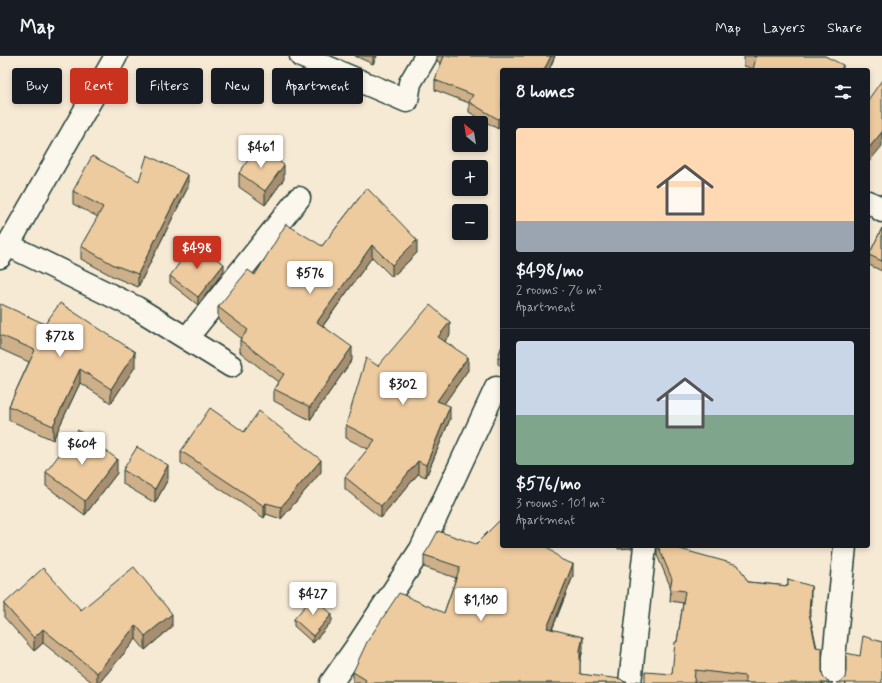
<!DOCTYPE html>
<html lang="en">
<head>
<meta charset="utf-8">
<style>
  body { margin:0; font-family:Mynerve,sans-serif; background:#242831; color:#f1f3f6; height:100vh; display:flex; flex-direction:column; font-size:15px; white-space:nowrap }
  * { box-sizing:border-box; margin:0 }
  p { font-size:13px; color:#9ea1a6 }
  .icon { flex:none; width:22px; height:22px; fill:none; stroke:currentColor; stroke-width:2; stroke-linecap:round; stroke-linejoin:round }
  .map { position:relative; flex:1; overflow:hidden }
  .details { position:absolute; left:500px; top:12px; width:370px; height:480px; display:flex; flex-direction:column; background:#171b24; border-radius:4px; box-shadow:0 2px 6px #0003 }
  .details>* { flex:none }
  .top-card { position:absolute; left:12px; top:12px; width:380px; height:36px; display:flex; gap:8px }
  .needle { width:26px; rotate:330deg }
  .controls { position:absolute; left:452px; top:60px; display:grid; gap:8px }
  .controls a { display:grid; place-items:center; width:36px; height:36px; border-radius:4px; background:#171b24; box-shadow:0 2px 6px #0003; font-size:20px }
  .price { position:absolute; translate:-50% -34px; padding:0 9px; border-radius:4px; background:#fff; color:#222; font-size:13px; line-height:26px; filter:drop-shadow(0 1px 2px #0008) }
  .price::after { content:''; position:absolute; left:50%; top:24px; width:12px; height:9px; margin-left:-6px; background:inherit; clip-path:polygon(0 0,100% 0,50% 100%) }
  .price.active { background:#c8321e; color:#fff }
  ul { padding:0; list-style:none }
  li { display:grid; align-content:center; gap:8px; height:212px; padding:0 16px }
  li+li { border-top:1px solid #363941 }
  li span { display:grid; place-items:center; height:124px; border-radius:4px; color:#555 }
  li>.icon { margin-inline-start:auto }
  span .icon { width:72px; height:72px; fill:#fffc; stroke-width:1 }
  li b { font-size:17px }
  h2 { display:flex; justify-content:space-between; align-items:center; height:48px; padding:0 16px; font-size:17px }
  .chip { padding:0 14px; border-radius:4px; background:#171b24; box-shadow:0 2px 6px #0003; font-size:14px; line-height:36px }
  .chip.active { background:#c8321e; color:#fff }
  header { display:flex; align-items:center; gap:24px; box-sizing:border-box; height:56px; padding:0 20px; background:#171b24; border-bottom:1px solid #363941 }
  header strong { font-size:19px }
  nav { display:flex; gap:22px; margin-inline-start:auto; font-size:14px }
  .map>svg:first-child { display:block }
</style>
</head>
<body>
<header>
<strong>Map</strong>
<nav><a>Map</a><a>Layers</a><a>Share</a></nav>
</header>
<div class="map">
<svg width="882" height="627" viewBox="0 0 882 627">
  <rect width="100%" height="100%" fill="#f7ead5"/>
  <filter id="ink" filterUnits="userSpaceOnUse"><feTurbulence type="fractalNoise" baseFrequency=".025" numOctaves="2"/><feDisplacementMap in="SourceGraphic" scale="8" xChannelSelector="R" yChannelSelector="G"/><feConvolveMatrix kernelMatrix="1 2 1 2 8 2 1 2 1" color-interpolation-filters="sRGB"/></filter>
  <g filter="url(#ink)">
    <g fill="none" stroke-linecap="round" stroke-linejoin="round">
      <defs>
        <g id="street">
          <path d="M301,0l106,45 3,-18 16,-27"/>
          <path d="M868,146l7,3 7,6"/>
          <path d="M8,189l129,63 94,58"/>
          <path d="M0,201l8,-12 108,-189"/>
          <path d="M187,282l112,-140"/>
          <path d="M331,627l26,-37 64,-97 75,-161"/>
          <path d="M630,627l15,-137"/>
          <path d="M834,627v-25l11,-112"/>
        </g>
      </defs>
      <!-- street casing -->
      <use href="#street" stroke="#1f3d34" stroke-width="25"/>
      <!-- street -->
      <use href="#street" stroke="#fbf7ec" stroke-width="22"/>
    </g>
    <!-- wall -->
    <g fill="#cdaf89" stroke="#1f3d34">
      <path d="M355,0h22l-4,8z"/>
      <path d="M437,0h118l-6,14h-47v57l-1,-1 -3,3 -29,-17v-9l-34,-13v-10l6,-17 -4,-2z"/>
      <path d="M744,0h81l18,14 -89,-1 -10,-3z"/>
      <path d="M239,117l45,6 -19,26 -26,-18z"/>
      <path d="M139,125l49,6 -50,100 -24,-10 -33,-18v-13l17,-29 -25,-13v-13z"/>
      <path d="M367,132l50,65 -25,24 -20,-20 -49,69 29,34 -42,60 -36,-19v-12l4,-7 -38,-30v-12l1,-2 -23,-18v-13l37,-32 67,-29z"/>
      <path d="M882,172v43l-13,-6v-10z"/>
      <path d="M224,215l-26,34 -28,-22v-7z"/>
      <path d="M0,250l135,61 -24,36 -31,-20 -27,57 -44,-20v-14l20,-44 -29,-13z"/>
      <path d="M450,279l-5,6 23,29 -24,34 6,15 -24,58 -8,-3 -37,44 -36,-29v-12l23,-28 -22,-11v-13l32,-59z"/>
      <path d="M502,290v20l-4,-2v-7z"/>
      <path d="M244,376l77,40 -40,47 -15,-5 -2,4 -83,-55v-12z"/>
      <path d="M123,414l45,9 -13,24 -32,-19z"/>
      <path d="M46,416l71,1 -32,42 -39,-29z"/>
      <path d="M618,490h15l-1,2 -14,1z"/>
      <path d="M657,490h29l-15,1 77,35 40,4v-7l23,19 -1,18 12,55 1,6 5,5 5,1h-129l-9,-1h-50l27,-8 11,-71 -13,-2 1,-13 -14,-33z"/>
      <path d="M424,499l149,21 -21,54 31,19 -3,13v12l43,7 5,2h-275v-11l91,-59 12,-35 -32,-11z"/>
      <path d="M4,548l77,6 91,17 -27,23 -9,-11 -37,44h-6l-50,-40 -9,8 -30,-34z"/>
      <path d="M294,563l38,2 -19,22 -19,-17z"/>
    </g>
    <!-- shaded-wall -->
    <g fill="#a78e6f" stroke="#1f3d34">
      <path d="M373,0h4l-4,8z"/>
      <path d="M551,0h4l-6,14h-5z"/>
      <path d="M843,9v5h-2z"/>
      <path d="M501,60v10l-3,3v-10z"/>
      <path d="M882,76v14l-14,17v-14z"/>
      <path d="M284,109v14l-19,26v-14z"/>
      <path d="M188,119v12l-50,100v-13z"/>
      <path d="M417,184v13l-25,24v-12z"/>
      <path d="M372,189v12l-55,77v-12z"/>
      <path d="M224,208v7l-26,34v-8z"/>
      <path d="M450,266v13l-12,14v-12z"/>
      <path d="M352,291v13l-42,60v-13z"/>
      <path d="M135,296v15l-24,36v-14z"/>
      <path d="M468,301v13l-31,44v-13z"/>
      <path d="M80,313v14l-27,57v-14z"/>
      <path d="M450,350v13l-24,58v-12z"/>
      <path d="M117,403v14l-32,42v-14z"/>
      <path d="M321,404v12l-40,47v-12z"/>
      <path d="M418,405v13l-37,44v-12z"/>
      <path d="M168,409v14l-13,24v-14z"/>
      <path d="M266,447v11l-2,4v-12z"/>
      <path d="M573,508v12l-26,65v-13z"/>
      <path d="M811,530v12l-2,27v-12z"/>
      <path d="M172,558v13l-27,23v-14z"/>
      <path d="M332,558v7l-19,22v-7z"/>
      <path d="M136,569v14l-37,44h-2v-10z"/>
      <path d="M43,573v14l-9,8v-13z"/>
      <path d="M583,581v12l-3,13v-12z"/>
    </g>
    <!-- building -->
    <g fill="#eecb9f" stroke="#1f3d34">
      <path d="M444,0h107l-7,14h-42v47l-1,-1 -3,3 -29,-17 4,-7 -38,-15z"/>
      <path d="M753,0h72l18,9 -2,5h-88l3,-13z"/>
      <path d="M882,24v52l-14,17v-49z"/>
      <path d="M258,90l26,19 -19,26 -26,-18z"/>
      <path d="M147,99l41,20 -50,99 -24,-9 -33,-19 22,-39 -30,-16 19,-35 47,25z"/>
      <path d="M367,132l50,52 -25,25 -20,-20 -55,77 35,25 -42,60 -36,-18 10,-15 -44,-34 8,-10 -30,-23 30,-37 7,5 31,-51 36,22z"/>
      <path d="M882,172v33l-13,-6z"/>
      <path d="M193,188l31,20 -26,33 -28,-21z"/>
      <path d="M60,247l75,49 -24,37 -31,-20 -27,57 -44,-20 26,-56 -35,-15v-29l1,-2 44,20z"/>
      <path d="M430,249l20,17 -12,15 30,20 -31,44 13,5 -24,59 -8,-4 -37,45 -36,-29 30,-37 -29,-15 20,-67 12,8z"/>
      <path d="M502,290v13l-4,-2z"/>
      <path d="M210,352l34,24 15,-21 62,49 -40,47 -15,-4 -2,3 -83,-55z"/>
      <path d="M78,374l39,29 -32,42 -39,-29z"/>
      <path d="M137,391l31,18 -13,24 -32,-19z"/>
      <path d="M502,462v28h44l16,14 11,4 -26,64 36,9 -3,13v24l41,5 2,2 5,2h-264l2,-3 -13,-8 14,-30 32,-49 45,20 16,-46 -36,-12 7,-11 7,-13 38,13z"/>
      <path d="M658,490h11l69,19 10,17 40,4v-7l23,7 -2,27 7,34 6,1v23l1,6 5,5 5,1h-88v-7l-50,-6 -1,13h-63l4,-1 2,-1 8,1v-10l27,2 3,-32h2l8,-51 -15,-2 2,-10z"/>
      <path d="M134,511l38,47 -27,22 -9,-11 -39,48 -54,-44 -9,9 -30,-34 39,-36 38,42z"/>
      <path d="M313,541l19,17 -19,22 -19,-17z"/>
      <path d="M863,580l19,6v41h-46l4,-1 5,-4 1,-7v-18l14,3z"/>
    </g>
  </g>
</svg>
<div class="controls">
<a><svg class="needle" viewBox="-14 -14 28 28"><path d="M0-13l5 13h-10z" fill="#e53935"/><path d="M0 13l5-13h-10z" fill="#9ea1a6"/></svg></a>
<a>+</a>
<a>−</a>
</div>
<b class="price" style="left:261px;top:113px">$461</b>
<b class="price active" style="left:197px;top:214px">$498</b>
<b class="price" style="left:310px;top:239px">$576</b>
<b class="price" style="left:60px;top:302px">$728</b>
<b class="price" style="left:403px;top:350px">$302</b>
<b class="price" style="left:82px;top:410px">$604</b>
<b class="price" style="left:313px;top:560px">$427</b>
<b class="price" style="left:481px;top:566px">$1,130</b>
<div class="top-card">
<a class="chip">Buy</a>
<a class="chip active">Rent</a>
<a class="chip">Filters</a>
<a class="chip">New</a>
<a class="chip">Apartment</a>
</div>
<section class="details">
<h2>8 homes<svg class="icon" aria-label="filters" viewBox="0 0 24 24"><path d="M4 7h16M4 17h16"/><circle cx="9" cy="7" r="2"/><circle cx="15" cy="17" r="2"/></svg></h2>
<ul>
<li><span style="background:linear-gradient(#ffd9b3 75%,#9aa5b1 0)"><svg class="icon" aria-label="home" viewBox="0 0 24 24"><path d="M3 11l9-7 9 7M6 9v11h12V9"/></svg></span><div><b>$498/mo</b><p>2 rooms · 76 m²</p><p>Apartment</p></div></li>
<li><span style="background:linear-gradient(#c9d6e8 60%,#7fa58c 0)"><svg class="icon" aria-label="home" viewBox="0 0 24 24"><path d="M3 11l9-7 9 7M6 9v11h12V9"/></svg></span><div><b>$576/mo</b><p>3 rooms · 101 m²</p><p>Apartment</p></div></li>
</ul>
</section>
</div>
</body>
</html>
